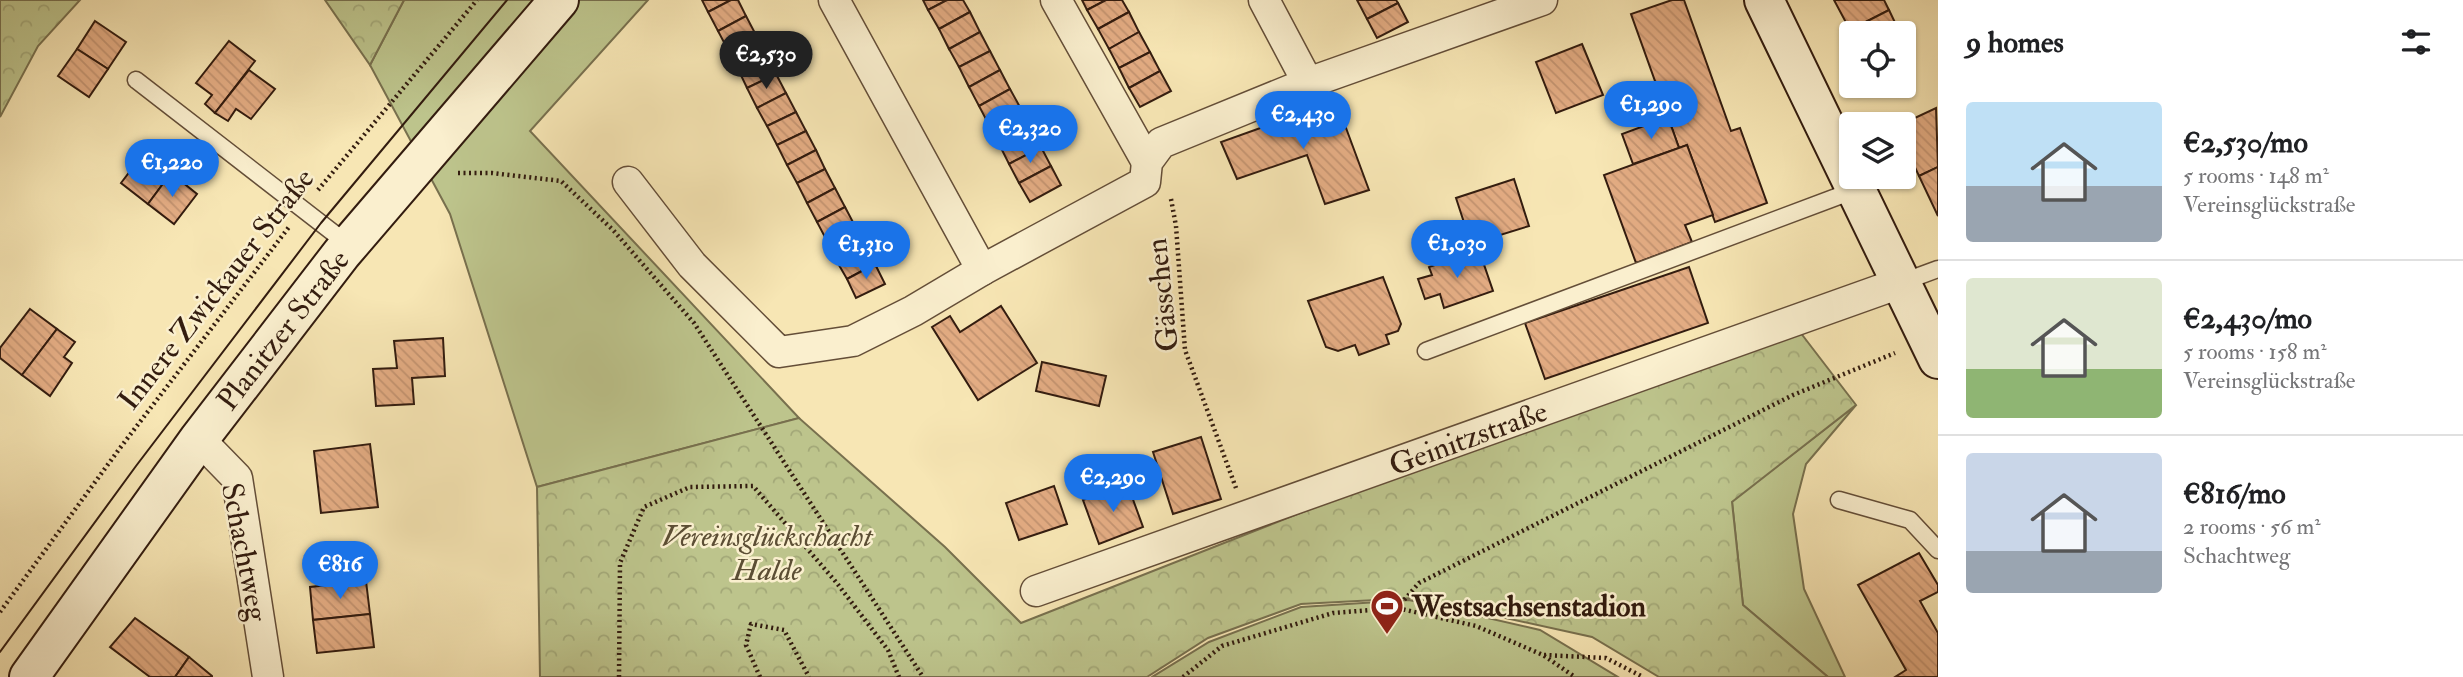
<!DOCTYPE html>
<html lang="en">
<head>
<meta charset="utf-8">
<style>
  body { margin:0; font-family:"IM FELL Double Pica",serif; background:#f6f6f6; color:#202124; height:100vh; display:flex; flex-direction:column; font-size:26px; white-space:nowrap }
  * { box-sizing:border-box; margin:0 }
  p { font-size:23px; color:#757577 }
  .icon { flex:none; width:38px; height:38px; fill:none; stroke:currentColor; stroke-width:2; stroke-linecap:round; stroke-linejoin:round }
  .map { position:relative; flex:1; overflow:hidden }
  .panel { display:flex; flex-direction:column; background:#fff; width:525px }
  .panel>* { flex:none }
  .buttons { position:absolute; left:1839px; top:21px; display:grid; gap:14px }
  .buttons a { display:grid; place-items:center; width:77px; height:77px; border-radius:7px; background:#fff; box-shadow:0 2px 5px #0004; font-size:35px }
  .price { position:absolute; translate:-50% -60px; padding:0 16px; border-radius:24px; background:#1a73e8; color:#fff; font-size:23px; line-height:46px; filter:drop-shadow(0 2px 4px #0008) }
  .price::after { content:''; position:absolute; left:50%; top:42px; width:21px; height:16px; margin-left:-10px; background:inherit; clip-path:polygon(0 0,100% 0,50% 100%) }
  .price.selected { background:#222; color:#fff }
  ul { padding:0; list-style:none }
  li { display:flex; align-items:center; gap:21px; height:175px; padding:0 28px }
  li+li { border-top:2px solid #e0e0e0 }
  li span { display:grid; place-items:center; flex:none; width:196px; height:140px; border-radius:7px; color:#555 }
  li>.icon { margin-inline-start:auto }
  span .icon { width:84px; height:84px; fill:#fffc; stroke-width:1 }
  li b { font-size:30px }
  h2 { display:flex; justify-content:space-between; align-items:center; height:84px; padding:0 28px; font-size:30px }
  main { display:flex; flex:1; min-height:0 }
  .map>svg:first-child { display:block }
</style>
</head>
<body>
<main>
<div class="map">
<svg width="1938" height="677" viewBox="0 0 1938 677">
  <defs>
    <pattern id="forest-crowns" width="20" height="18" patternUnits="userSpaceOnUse" patternTransform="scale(1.75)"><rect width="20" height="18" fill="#bdc48c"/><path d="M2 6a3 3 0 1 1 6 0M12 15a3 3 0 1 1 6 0" fill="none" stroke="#a3a878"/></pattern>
    <pattern id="building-back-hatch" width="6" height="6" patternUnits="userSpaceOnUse" patternTransform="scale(1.75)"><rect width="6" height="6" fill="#e3ac83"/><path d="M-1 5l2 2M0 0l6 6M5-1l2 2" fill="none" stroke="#c39370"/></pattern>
  </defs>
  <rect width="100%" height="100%" fill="#f7e6b4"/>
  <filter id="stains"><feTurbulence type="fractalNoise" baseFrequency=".00286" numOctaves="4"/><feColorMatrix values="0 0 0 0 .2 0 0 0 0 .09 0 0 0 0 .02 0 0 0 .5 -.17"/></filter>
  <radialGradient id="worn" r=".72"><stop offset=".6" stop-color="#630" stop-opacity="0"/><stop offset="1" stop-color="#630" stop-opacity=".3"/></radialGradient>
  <!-- green -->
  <g fill="#bdc48c" stroke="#78704e" stroke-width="2">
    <path d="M404,0h244l-118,131 269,287 -262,69 -87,-273 -80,-149z"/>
    <path d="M1856,405l-50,59 -13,50 11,75 41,88h-17l-85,-72 -11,-104z"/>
    <path d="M1409,600l131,30 78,47h-466l57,-35 92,-35z"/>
  </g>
  <!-- forest -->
  <g fill="url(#forest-crowns)" stroke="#78704e" stroke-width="2">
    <path d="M0,0h80l-42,46 -38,71z"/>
    <path d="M325,0h79l-34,65z"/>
    <path d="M1800,332l56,73 -124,97 11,103 85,72h-169l-67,-40 -178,-39 -113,6 -93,34 -61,39h-607l-3,-190 262,-69 146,129 76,76 439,-173z"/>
  </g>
  <!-- building -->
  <g fill="url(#building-back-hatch)" stroke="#331c0f" stroke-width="2">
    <path d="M702,0h29l-23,12z"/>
    <path d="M731,0h7l8,16 -28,15 -10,-19z"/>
    <path d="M923,0h24l-19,10z"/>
    <path d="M947,0h16l7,12 -31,17 -11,-19z"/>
    <path d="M1082,0h24l-19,10z"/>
    <path d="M1106,0h16l7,12 -31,17 -11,-19z"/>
    <path d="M1357,0h39l2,3 -31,16z"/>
    <path d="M1672,0h12l47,131 9,-3 27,75 -52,19 -28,-77 -8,3 -48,-134z"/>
    <path d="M1834,0h50l5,10 -39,20z"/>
    <path d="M1398,3l10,19 -31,16 -10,-19z"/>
    <path d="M1889,10l11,23 -48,1 -2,-4z"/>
    <path d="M970,12l10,20 -31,17 -10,-20z"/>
    <path d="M1129,12l10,20 -30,17 -11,-20z"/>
    <path d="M746,16l10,19 -28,15 -10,-19z"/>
    <path d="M95,21l31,21 -18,27 -31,-20z"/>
    <path d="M980,32l10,19 -31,16 -10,-18z"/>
    <path d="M1139,32l11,20 -31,16 -10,-19z"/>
    <path d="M756,35l10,19 -28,15 -10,-19z"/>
    <path d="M229,41l26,20 -40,52 -10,-9 7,-9 -16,-12z"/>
    <path d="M1904,42l10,21 -10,5z"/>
    <path d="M1582,44l21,51 -47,18 -20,-51z"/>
    <path d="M77,49l31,20 -19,28 -31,-21z"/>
    <path d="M990,51l10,19 -31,17 -10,-20z"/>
    <path d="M1150,52l10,19 -31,17 -10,-20z"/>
    <path d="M766,54l10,20 -29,14 -9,-19z"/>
    <path d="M249,70l26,19 -24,30 -15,-10 -8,12 -13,-8z"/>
    <path d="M1000,70l10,19 -31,17 -10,-19z"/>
    <path d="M1160,71l11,20 -31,16 -11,-19z"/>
    <path d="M776,74l10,19 -29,15 -10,-20z"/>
    <path d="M1010,89l11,20 -32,16 -10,-19z"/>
    <path d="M786,93l10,19 -29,14 -10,-18z"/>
    <path d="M1336,101l33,89 -44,14 -18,-49 -70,24 -16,-37z"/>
    <path d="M1936,108l2,59 -19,9 -15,-32v-20h-2z"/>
    <path d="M1021,109l10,19 -32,16 -10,-19z"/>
    <path d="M796,112l10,19 -29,14 -10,-19z"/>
    <path d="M1668,117l11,31 -46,16 -11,-30z"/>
    <path d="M1031,128l10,19 -32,17 -10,-20z"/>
    <path d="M806,131l10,19 -29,15 -10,-20z"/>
    <path d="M1687,145l26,70 -28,10 7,17 -56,21 -32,-88z"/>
    <path d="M1041,147l10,19 -32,17 -10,-19z"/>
    <path d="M816,150l9,19 -28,14 -10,-18z"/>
    <path d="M144,153l27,20 -23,31 -27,-21z"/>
    <path d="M1051,166l10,19 -31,17 -11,-19z"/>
    <path d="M1938,167v49l-19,-40z"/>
    <path d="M825,169l10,19 -28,15 -10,-20z"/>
    <path d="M171,173l26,21 -23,30 -26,-20z"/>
    <path d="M1514,179l15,47 -58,18 -15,-46z"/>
    <path d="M835,188l10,19 -28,15 -10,-19z"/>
    <path d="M845,207l10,19 -28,15 -10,-19z"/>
    <path d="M855,226l10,20 -29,14 -9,-19z"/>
    <path d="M865,246l10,18 -28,15 -11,-19z"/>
    <path d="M1479,250l14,41 -49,17 -4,-14 -15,5 -7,-20 14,-4 -3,-8z"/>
    <path d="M875,264l10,20 -29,14 -9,-19z"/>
    <path d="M1689,267l19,56 -163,56 -20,-56z"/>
    <path d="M1383,277l18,47 -3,7 -12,4 3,9 -30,11 -4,-10 -17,6 -12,-4 -18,-46z"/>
    <path d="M1001,306l36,57 -59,37 -46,-73 18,-11 10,16z"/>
    <path d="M30,309l27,20 -35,46 -22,-17v-10z"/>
    <path d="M57,329l18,13 -11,15 8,6 -22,33 -28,-21z"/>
    <path d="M443,338l2,38 -33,2 2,26 -38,2 -3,-37 24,-1 -3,-27z"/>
    <path d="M1042,362l64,14 -7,30 -63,-15z"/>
    <path d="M1201,437l20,62 -48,15 -20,-62z"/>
    <path d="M370,444l8,63 -57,6 -7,-62z"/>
    <path d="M1127,483l16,44 -44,17 -16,-44z"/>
    <path d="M1054,486l13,38 -48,16 -13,-37z"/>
    <path d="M1919,553l19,32v7l-18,9 18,32v44h-43l11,-7 -48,-85z"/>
    <path d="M366,581l4,33 -57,6 -3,-33z"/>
    <path d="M370,614l4,33 -57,6 -4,-33z"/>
    <path d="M135,618l54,39 -14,20h-25l-40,-30z"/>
    <path d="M189,657l23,19v1h-37z"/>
  </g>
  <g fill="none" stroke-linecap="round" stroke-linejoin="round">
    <defs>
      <g id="service">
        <path d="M136,80l213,165"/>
        <path d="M1900,283l38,-14"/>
        <path d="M1426,351l429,-161"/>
        <path d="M1839,500l71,20 28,30"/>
      </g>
      <g id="minor">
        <path d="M834,0l148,270"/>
        <path d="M1056,0l91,162"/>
        <path d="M1264,0l44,83"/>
        <path d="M628,182l64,83 87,87 74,-11 60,-30 69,-41 163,-88 2,-20 14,-19 147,-60 234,-83"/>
        <path d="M199,439l38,39 31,199"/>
        <path d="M1036,591l864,-308"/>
      </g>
      <g id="secondary">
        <path d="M1764,0l174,359"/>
        <path d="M29,677l170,-238 143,-186 217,-253"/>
      </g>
    </defs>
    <!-- service casing -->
    <use href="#service" stroke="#644e38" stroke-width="19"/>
    <!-- minor casing -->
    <use href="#minor" stroke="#644e38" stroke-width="33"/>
    <!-- secondary casing -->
    <use href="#secondary" stroke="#331c0f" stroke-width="42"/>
    <!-- path -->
    <g stroke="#331c0f" stroke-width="4.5" stroke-dasharray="2 3.5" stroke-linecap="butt">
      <path d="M458,173h34l69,8 52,49 81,93 229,354"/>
      <path d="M318,190l159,-190"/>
      <path d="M1171,199l5,27 9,124 51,138"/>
      <path d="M1397,608l22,-25 374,-188 102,-42"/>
      <path d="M0,612l120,-164 169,-221"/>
      <path d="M1544,655l62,3 37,19"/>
      <path d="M619,677l1,-114 24,-56 46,-20 63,-1 83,96 52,68 11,27"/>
      <path d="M760,677l-14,-32 5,-21 33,6 25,47"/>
      <path d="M1183,677l39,-31 111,-33 64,-5 79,18 67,29 32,22"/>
    </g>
    <!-- service -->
    <use href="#service" stroke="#faefce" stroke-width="16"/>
    <!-- minor -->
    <use href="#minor" stroke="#faefce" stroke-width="30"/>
    <!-- secondary -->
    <use href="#secondary" stroke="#faefce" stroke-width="38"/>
    <!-- tram -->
    <path stroke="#331c0f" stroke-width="2" d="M0,652l136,-186 185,-243 186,-223"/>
  </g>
  <!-- icons -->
  <defs>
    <symbol id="stadium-pin" viewBox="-11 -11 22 30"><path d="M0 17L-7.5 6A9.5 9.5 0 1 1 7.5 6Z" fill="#8f2418" stroke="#faefce"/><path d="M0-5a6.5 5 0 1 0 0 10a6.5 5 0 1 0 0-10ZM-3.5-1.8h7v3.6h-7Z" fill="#fff"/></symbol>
  </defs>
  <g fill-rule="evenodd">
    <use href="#stadium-pin" x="1368" y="587" width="38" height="52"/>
  </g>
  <g text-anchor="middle" stroke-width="5" stroke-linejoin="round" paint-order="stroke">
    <!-- street labels -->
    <g font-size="30" fill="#331c0f" stroke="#faefce">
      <text transform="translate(216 289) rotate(-52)" y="10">Innere Zwickauer Straße</text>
      <text transform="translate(1162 295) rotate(-96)" y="10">Gässchen</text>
      <text transform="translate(283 330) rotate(-52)" y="10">Planitzer Straße</text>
      <text transform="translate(1468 438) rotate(-20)" y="10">Geinitzstraße</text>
      <text transform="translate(245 552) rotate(79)" y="10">Schachtweg</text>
    </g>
    <!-- park labels -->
    <g font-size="30" font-style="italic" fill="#5c4e34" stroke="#faefce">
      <text x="767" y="546">Vereinsglückschacht<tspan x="767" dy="34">Halde</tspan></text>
    </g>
    <!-- poi labels -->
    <g font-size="30" font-weight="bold" fill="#331c0f" stroke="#faefce" text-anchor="start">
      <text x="1412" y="616">Westsachsenstadion</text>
    </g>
  </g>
  <rect width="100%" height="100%" filter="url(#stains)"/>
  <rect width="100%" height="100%" fill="url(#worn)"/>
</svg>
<div class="buttons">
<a><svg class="icon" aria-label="locate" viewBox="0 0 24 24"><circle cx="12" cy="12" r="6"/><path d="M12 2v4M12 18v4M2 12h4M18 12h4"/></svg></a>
<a><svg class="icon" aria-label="layers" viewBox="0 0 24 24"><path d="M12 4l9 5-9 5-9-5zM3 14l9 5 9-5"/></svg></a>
</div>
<b class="price selected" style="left:766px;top:91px">€2,530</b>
<b class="price" style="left:1651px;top:141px">€1,290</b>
<b class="price" style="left:1303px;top:151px">€2,430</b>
<b class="price" style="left:1030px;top:165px">€2,320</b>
<b class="price" style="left:172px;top:199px">€1,220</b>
<b class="price" style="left:1457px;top:280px">€1,030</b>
<b class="price" style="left:866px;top:281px">€1,310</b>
<b class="price" style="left:1113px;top:514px">€2,290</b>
<b class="price" style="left:340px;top:601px">€816</b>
</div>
<section class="panel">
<h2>9 homes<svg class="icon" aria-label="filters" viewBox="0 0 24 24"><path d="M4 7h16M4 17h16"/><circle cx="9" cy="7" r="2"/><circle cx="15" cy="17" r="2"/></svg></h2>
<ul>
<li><span style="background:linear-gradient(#bfe0f5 60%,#9aa5b1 0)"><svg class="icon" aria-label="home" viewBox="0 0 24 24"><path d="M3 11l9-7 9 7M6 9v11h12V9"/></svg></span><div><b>€2,530/mo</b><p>5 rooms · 148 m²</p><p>Vereinsglückstraße</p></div></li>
<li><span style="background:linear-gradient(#dfe7d0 65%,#8fb573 0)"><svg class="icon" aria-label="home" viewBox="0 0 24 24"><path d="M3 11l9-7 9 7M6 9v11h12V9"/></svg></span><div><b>€2,430/mo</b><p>5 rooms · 158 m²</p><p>Vereinsglückstraße</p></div></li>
<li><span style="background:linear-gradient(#c9d6e8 70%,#9aa5b1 0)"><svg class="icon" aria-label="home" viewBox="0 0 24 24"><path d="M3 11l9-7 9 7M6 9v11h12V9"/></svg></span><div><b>€816/mo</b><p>2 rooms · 56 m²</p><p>Schachtweg</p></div></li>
</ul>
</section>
</main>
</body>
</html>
